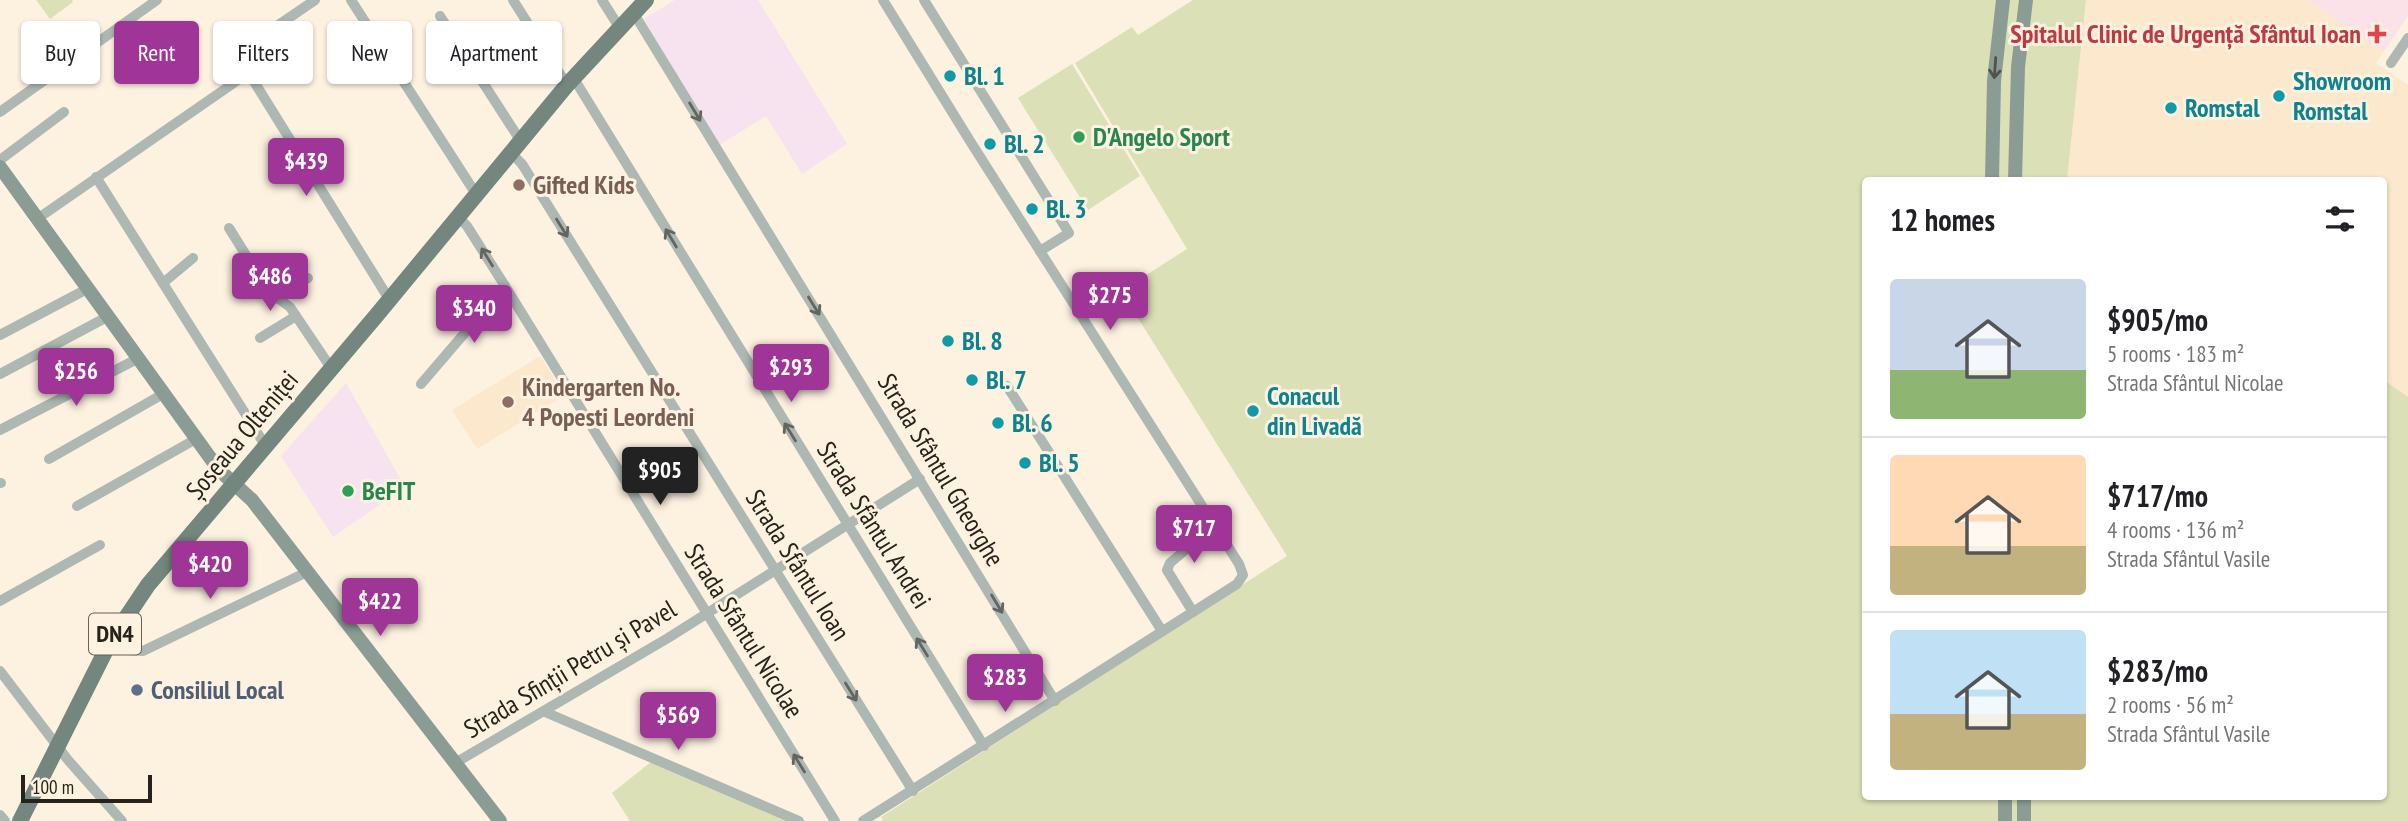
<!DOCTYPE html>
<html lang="en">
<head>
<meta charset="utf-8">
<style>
  body { margin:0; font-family:"PT Sans Narrow",sans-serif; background:#f2f2f2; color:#202124; height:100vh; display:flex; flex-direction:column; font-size:26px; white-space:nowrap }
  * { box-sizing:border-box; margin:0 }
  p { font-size:23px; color:#757577 }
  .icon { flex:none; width:38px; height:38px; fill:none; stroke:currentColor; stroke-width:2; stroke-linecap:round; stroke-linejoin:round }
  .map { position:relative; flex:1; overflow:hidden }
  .panel { position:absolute; left:1862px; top:177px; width:525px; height:623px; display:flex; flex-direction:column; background:#fff; border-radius:7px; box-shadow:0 2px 5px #0004 }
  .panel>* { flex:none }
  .banner { position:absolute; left:21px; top:21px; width:665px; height:63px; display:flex; gap:14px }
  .scale { position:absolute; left:21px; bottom:18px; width:131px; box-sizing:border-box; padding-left:7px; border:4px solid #27221a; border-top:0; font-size:19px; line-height:24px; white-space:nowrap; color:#27221a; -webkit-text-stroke:5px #fdf1e0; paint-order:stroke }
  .price { position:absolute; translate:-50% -60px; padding:0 16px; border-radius:7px; background:#9e3597; color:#fff; font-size:23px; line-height:46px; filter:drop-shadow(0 2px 4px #0008) }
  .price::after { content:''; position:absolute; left:50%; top:42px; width:21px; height:16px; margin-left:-10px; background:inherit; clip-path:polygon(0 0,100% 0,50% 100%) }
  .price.active { background:#222; color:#fff }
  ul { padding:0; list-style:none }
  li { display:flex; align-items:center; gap:21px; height:175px; padding:0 28px }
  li+li { border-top:2px solid #e0e0e0 }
  li span { display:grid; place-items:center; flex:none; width:196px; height:140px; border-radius:7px; color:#555 }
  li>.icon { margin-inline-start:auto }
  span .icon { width:84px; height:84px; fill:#fffc; stroke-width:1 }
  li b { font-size:30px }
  h2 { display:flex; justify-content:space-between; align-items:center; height:84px; padding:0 28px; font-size:30px }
  .tag { padding:0 24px; border-radius:7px; background:#fff; box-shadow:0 2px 5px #0004; font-size:24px; line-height:63px }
  .tag.active { background:#9e3597; color:#fff }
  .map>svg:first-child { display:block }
</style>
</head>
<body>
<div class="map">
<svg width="2408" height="821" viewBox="0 0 2408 821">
  <rect width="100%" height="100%" fill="#fdf1e0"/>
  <!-- commercial -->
  <g fill="#f7e2f0">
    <path d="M675,0h83l89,144 -45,30 -36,-58 -48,30 -74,-127z"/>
    <path d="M346,383l59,104 -72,50 -52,-81z"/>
  </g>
  <!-- built -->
  <g fill="#fbe8cd">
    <path d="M2086,0h222l75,52 -7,11 32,22v312l-24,-17v-200h-317z"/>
    <path d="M540,356l25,39 -88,54 -25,-39z"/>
  </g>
  <!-- medical -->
  <path fill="#fbe1e8" d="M2308,0h100v16l-25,36z"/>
  <!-- green -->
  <g fill="#dbe0b6">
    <path d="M36,0h36l1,2 -23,17z"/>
    <path d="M1193,0h893l-19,180h-201v616h518v-416l24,17v424h-1525l-2,-4 406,-261 -166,-265 66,-42 -112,-186 57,-36 6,8z"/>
    <path d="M1072,64l68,112 -52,34 -70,-112z"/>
    <path d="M651,762l138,59h-159l-18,-28z"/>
  </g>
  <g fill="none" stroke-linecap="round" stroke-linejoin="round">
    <!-- street -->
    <g stroke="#adb8b3" stroke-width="10">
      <path d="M351,0l125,194"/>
      <path d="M513,0l54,85"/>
      <path d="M602,0l17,27"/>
      <path d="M924,0l145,233 -29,18"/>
      <path d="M633,12l422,689"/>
      <path d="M440,16l80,124"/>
      <path d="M277,26l38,-26"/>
      <path d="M459,45l8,-14"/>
      <path d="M2391,63l17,-25"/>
      <path d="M573,77l411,669"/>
      <path d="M0,112l157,-112"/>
      <path d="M510,152l12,12 391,627"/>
      <path d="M0,160l64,-48"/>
      <path d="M96,177l169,268"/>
      <path d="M457,216l10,10 38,60 330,535"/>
      <path d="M37,219l204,-141 7,-1 5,3 136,219"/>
      <path d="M229,228l40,64 21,15 41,61"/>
      <path d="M163,283l30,-25"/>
      <path d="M279,299l6,-7 23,-14"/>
      <path d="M0,335l87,-46"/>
      <path d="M260,338l36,-22"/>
      <path d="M0,374l107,-57"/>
      <path d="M421,384l84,-98"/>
      <path d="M1007,386l155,245"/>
      <path d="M0,430l137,-71"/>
      <path d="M49,459l114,-65"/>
      <path d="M0,483h1"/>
      <path d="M77,506l119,-67"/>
      <path d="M0,601l100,-56"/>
      <path d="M1193,612l-26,-42 3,-7 14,-12 -6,-12 2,-7 27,-19"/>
      <path d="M111,640l17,10 15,1 164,-79"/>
      <path d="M0,671l68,89 54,61"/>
      <path d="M545,712l254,109"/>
      <path d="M455,763l213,-125 252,-159"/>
      <path d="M0,815l5,6"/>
      <path d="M863,821l374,-237 6,-9 -4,-11 -269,-423 -87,-141"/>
    </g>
    <!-- secondary -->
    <g stroke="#8b9c94" stroke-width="14">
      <path d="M0,167l219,303 33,30 248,321"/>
      <path d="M1992,180l2,-99 9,-81"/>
      <path d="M2015,180l3,-113 8,-67"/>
      <path d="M2005,796v25"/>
      <path d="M2024,796v25"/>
    </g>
    <!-- primary -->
    <path stroke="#73877e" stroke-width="16" d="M20,821l91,-181 37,-55 228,-269 191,-231 79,-85"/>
  </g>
  <!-- one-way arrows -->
  <defs><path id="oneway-shaft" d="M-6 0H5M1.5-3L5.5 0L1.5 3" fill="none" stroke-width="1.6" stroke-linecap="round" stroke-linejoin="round" transform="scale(1.75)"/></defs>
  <use stroke="#4f534b" href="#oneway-shaft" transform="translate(1995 68) rotate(94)"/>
  <g stroke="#63665f">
    <use href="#oneway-shaft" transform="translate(695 112) rotate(59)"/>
    <use href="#oneway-shaft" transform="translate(562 228) rotate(58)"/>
    <use href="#oneway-shaft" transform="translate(671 238) rotate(-121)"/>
    <use href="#oneway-shaft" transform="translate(487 257) rotate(-122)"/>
    <use href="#oneway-shaft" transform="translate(814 306) rotate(58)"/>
    <use href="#oneway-shaft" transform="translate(790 432) rotate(-122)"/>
    <use href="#oneway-shaft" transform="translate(997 604) rotate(59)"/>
    <use href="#oneway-shaft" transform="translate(922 647) rotate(-122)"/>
    <use href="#oneway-shaft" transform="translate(851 692) rotate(58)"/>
    <use href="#oneway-shaft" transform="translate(799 763) rotate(-122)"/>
  </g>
  <!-- markers -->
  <path fill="#e0444e" stroke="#fdf1e0" stroke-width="2.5" d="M2373.5 23.5h7v7h7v7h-7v7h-7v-7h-7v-7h7z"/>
  <g fill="#0f9aa8" stroke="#fdf1e0" stroke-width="2.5">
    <circle cx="950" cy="76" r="7"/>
    <circle cx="2279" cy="96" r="7"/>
    <circle cx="2171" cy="108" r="7"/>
    <circle cx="990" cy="144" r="7"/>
    <circle cx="1032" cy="209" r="7"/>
    <circle cx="948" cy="341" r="7"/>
    <circle cx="972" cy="380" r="7"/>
    <circle cx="1253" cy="411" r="7"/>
    <circle cx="998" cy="423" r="7"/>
    <circle cx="1025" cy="463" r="7"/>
  </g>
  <g fill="#2e9e5b" stroke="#fdf1e0" stroke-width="2.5">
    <circle cx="1079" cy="137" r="7"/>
    <circle cx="348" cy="491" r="7"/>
  </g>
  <g fill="#8d6e63" stroke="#fdf1e0" stroke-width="2.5">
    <circle cx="519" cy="185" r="7"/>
    <circle cx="508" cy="402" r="7"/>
  </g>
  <circle fill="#5c6f8a" stroke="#fdf1e0" stroke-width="2.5" cx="137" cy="690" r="7"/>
  <g text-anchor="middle" stroke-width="6" stroke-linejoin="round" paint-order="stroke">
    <!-- shield labels -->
    <rect fill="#fdf1e0" stroke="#676055" stroke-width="2" x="89" y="613.5" width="52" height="41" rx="5"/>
    <g font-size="24" font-weight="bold" fill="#27221a">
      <text x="115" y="642">DN4</text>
    </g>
    <!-- health labels -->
    <g font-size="26" font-weight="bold" fill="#be3a42" stroke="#fdf1e0" text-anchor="end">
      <text x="2361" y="43">Spitalul Clinic de Urgență Sfântul Ioan</text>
    </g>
    <!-- culture labels -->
    <g font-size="26" font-weight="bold" fill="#0d838f" stroke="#fdf1e0" text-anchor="start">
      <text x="964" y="85">Bl. 1</text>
      <text x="2293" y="90">Showroom<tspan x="2293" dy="30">Romstal</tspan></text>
      <text x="2185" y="117">Romstal</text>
      <text x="1004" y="153">Bl. 2</text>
      <text x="1046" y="218">Bl. 3</text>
      <text x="962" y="350">Bl. 8</text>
      <text x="986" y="389">Bl. 7</text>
      <text x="1267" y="405">Conacul<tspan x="1267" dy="30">din Livadă</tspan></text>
      <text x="1012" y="432">Bl. 6</text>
      <text x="1039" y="472">Bl. 5</text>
    </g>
    <!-- leisure labels -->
    <g font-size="26" font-weight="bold" fill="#27864d" stroke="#fdf1e0" text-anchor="start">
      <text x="1093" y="146">D'Angelo Sport</text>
      <text x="362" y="500">BeFIT</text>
    </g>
    <!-- education labels -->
    <g font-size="26" font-weight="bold" fill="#785e54" stroke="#fdf1e0" text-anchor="start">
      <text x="533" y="194">Gifted Kids</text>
      <text x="522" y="396">Kindergarten No.<tspan x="522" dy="30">4 Popesti Leordeni</tspan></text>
    </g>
    <!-- street labels -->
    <g font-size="26" fill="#27221a" stroke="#fdf1e0">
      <text transform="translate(242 435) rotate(-50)" y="9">Șoseaua Olteniței</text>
      <text transform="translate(941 470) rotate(59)" y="9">Strada Sfântul Gheorghe</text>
      <text transform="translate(874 525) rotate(58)" y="9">Strada Sfântul Andrei</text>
      <text transform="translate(798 565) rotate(58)" y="9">Strada Sfântul Ioan</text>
      <text transform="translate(744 631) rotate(58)" y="9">Strada Sfântul Nicolae</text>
      <text transform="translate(570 669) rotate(-31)" y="9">Strada Sfinții Petru și Pavel</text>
    </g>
    <!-- service labels -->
    <g font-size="26" font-weight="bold" fill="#4e5e75" stroke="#fdf1e0" text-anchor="start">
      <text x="151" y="699">Consiliul Local</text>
    </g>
  </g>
</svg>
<div class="scale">100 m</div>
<b class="price" style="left:306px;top:198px">$439</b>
<b class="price" style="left:270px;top:313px">$486</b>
<b class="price" style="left:1110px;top:332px">$275</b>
<b class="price" style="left:474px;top:345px">$340</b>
<b class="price" style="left:791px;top:404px">$293</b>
<b class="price" style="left:76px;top:408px">$256</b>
<b class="price active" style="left:660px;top:507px">$905</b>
<b class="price" style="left:1194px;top:565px">$717</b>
<b class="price" style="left:210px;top:601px">$420</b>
<b class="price" style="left:380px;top:638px">$422</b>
<b class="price" style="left:1005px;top:714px">$283</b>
<b class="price" style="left:678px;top:752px">$569</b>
<div class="banner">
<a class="tag">Buy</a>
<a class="tag active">Rent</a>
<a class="tag">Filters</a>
<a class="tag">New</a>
<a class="tag">Apartment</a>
</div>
<section class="panel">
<h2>12 homes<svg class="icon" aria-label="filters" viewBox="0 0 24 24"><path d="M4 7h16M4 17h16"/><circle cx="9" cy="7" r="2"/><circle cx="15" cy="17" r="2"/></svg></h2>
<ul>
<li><span style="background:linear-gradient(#c9d6e8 65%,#8fb573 0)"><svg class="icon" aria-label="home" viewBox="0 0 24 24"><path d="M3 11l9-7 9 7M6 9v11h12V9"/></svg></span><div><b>$905/mo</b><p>5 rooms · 183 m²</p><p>Strada Sfântul Nicolae</p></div></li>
<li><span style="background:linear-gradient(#ffd9b3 65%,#c2b280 0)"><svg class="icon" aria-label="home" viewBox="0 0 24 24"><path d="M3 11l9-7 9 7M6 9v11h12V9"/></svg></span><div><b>$717/mo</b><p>4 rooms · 136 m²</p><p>Strada Sfântul Vasile</p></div></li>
<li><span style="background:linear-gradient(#bfe0f5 60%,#c2b280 0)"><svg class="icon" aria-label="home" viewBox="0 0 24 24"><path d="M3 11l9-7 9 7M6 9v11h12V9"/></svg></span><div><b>$283/mo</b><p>2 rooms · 56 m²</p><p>Strada Sfântul Vasile</p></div></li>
</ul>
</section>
</div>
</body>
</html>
